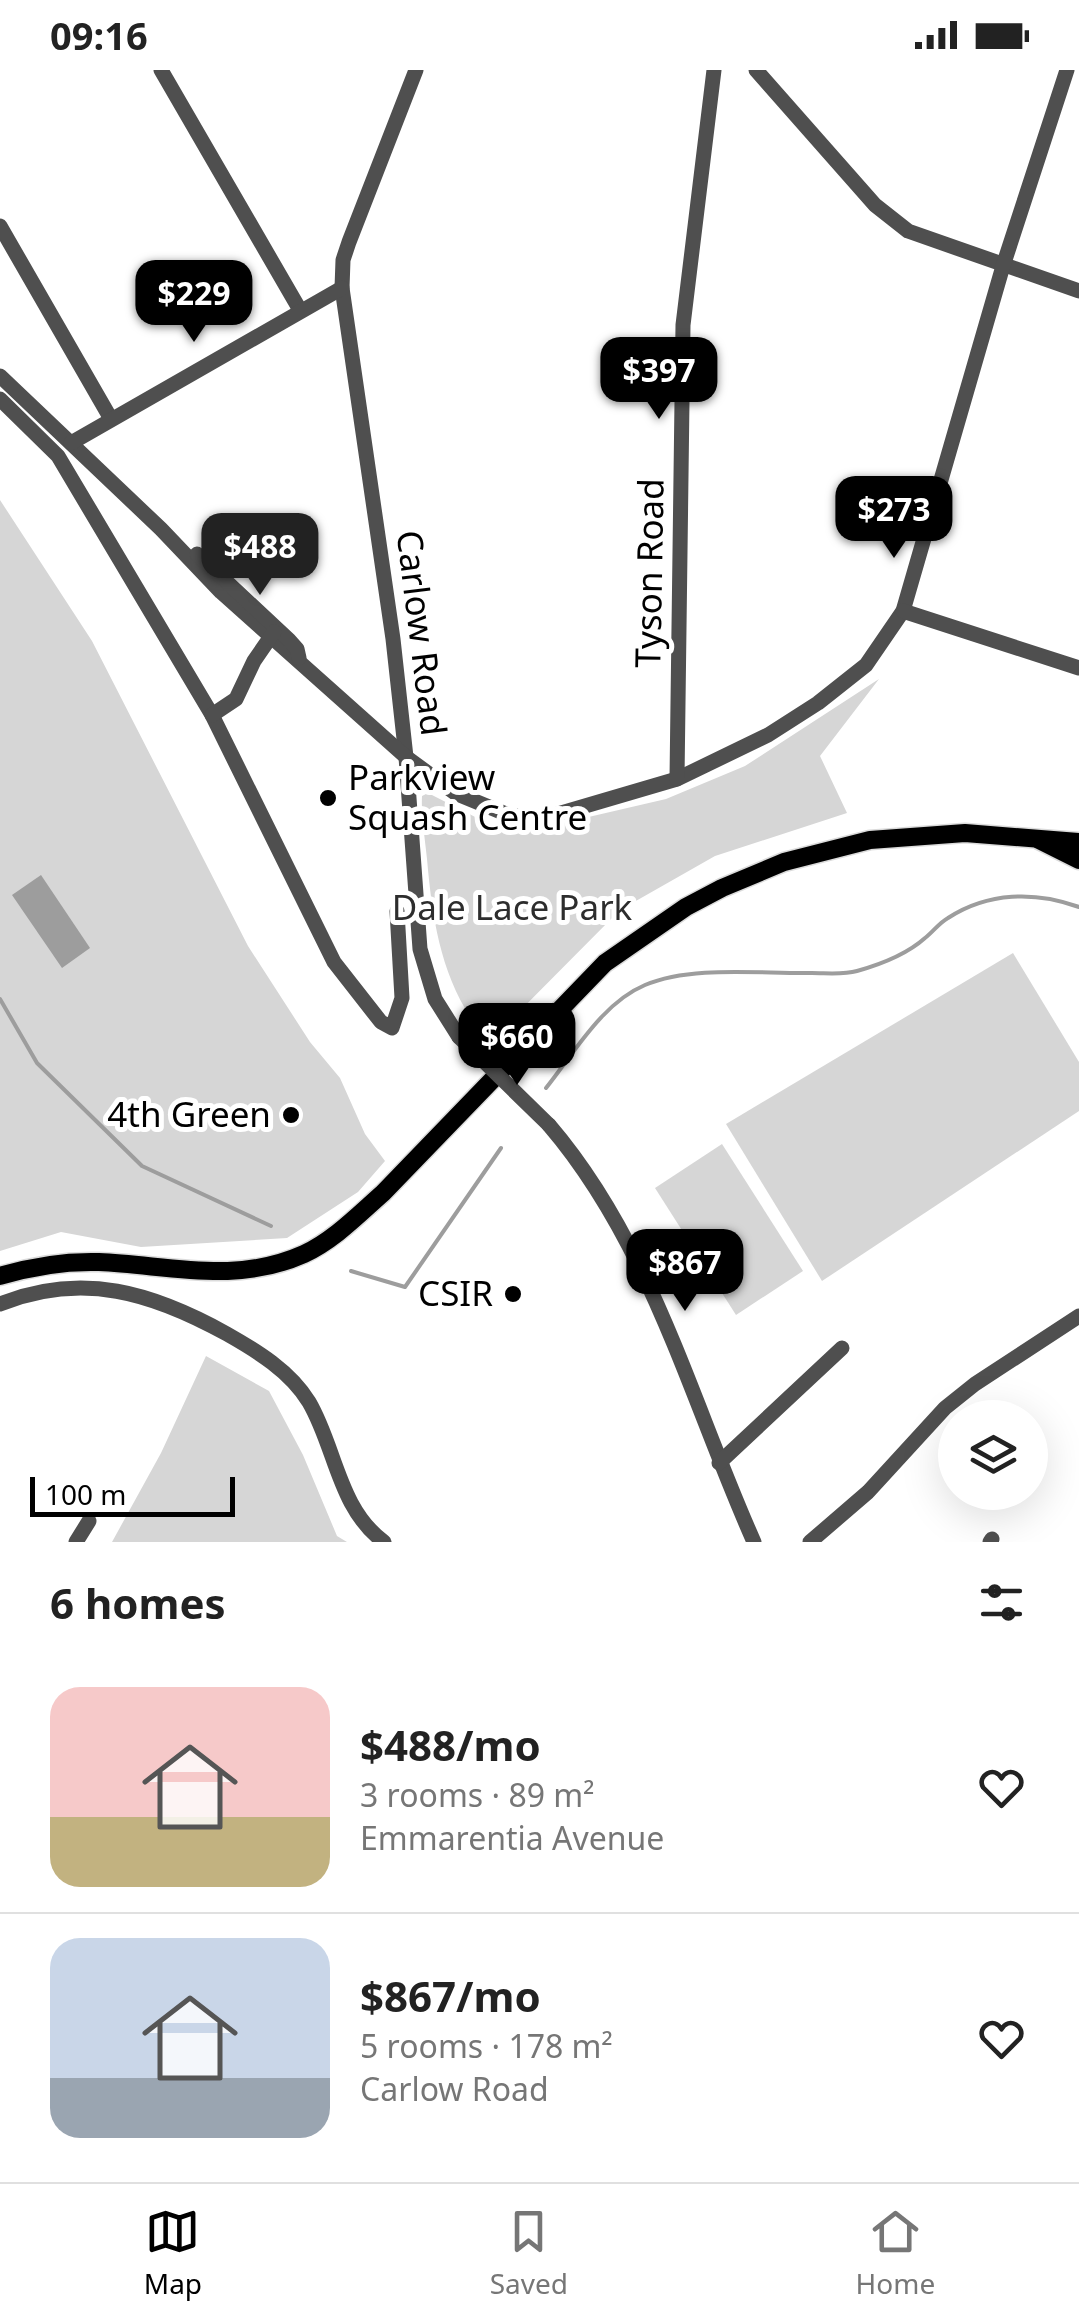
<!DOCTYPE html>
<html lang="en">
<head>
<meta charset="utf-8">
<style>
  body { margin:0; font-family:"Noto Sans",sans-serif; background:#f6f6f6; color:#222; height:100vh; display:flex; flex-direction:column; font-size:38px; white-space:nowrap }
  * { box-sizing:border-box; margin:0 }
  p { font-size:32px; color:#767676 }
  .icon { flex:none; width:55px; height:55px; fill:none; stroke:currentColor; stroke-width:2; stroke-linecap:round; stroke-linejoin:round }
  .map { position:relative; height:1472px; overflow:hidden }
  .panel { display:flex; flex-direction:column; background:#fff; flex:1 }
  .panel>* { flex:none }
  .buttons { position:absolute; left:938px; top:1330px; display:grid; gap:20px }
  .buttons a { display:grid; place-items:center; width:110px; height:110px; border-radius:50%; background:#fff; box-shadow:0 10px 40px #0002; font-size:50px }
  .scale { position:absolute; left:30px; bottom:25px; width:205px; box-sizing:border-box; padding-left:10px; border:5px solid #000; border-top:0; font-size:28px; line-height:35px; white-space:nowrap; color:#000; -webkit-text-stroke:8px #fff; paint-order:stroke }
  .price { position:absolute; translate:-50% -85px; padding:0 22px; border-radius:20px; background:#000; color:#fff; font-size:32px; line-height:65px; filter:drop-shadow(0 2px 5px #0008) }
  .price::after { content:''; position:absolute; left:50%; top:60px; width:30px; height:22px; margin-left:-15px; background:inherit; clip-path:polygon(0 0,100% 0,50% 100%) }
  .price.on { background:#222; color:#fff }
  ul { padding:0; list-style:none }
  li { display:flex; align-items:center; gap:30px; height:250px; padding:0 50px }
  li+li { border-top:2px solid #e0e0e0 }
  li span { display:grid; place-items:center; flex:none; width:280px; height:200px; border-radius:30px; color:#555 }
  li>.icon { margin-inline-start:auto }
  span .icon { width:120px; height:120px; fill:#fffc; stroke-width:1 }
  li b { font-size:42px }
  h2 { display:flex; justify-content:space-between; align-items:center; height:120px; padding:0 50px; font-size:42px }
  .status { display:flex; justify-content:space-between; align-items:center; height:70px; padding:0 50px; background:#fff; direction:ltr }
  .status svg { height:28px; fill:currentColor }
  .menu { display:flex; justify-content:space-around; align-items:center; height:140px; border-top:2px solid #e0e0e0; background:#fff; font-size:28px; color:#767676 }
  .menu a { display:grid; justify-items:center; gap:5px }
  .menu .on { color:#000 }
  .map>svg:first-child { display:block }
</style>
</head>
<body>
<div class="status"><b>09:16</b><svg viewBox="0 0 49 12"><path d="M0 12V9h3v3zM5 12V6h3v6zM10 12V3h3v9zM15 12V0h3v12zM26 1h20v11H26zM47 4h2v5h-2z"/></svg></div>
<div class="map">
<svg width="1079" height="1472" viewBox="0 0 1079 1472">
  <rect width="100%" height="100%" fill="#fff"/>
  <!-- green -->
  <g fill="#d6d6d6">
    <path d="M0,430l92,141 156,305 62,96 30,36 25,56 20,27 -27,31 -71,46 -146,9 -80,-15 -61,19z"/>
    <path d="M879,609l-59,77 27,57 -132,43 -95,54 -131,132c-46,-53 -56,-115 -62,-183 -2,-21 -6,-42 -5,-63l6,-3 59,30 37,9 142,-33 79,-33z"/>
    <path d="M1013,883l66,109v49l-257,170 -96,-157z"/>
    <path d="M722,1074l81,127 -67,44 -81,-127z"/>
    <path d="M206,1286l63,35 34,64 34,81 10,6h-235l49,-89z"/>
  </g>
  <!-- water -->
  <path fill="#9d9d9d" d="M41,805l49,73 -28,20 -50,-73z"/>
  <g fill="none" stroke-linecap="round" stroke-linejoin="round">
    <!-- stream -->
    <g stroke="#9d9d9d" stroke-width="4">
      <path d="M0,929l37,64 105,103 129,60"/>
      <path d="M546,1018c28,-35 56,-85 99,-103 47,-20 116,-11 167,-12 15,0 31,2 45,-2 25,-7 49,-16 68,-33 8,-6 14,-15 23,-20 40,-26 87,-27 131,-11"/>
      <path d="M351,1201l54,16 96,-139"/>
    </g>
    <defs>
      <g id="major">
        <path d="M1039,770l40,20"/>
        <path d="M0,1206c33,-10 64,-15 99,-14 70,3 136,23 205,-8 30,-14 54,-39 79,-61l222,-230 81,-56 36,-19 62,-26 86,-22 95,-7 114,9"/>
      </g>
    </defs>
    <!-- major casing -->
    <use href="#major" stroke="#dbdbdb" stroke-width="21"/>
    <!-- minor -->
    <g stroke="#4f4f4f" stroke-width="15">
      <path d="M161,0l139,240"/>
      <path d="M416,0l-67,172 -6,18 -1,28 51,351 13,118 14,192 15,50 24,38"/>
      <path d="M756,0l119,135 33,26 171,60"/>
      <path d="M0,156l111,193"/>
      <path d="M0,306l161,153 60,63 185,165 49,36 56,23h40l126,-37 91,-44 50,-32 48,-38 37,-54 100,-345 64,-196"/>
      <path d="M0,329l58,57 154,259 122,247 47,60 11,6 10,-30 -5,-87"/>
      <path d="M71,373l271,-155"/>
      <path d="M197,484l92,86 8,9 2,9"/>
      <path d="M903,541l176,57"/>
      <path d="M212,645l24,-16 18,-38 20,-29"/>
      <path d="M677,709l6,-454 31,-255"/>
      <path d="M549,1055c102,119 142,276 205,417"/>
      <path d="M0,1234c83,-33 153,-11 227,30 30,17 63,37 82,68 27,46 29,106 75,140"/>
      <path d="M719,1393l123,-115"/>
      <path d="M76,1472l13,-21"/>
      <path d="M810,1472l58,-50 77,-84 30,-24 104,-68"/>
      <path d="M990,1472l2,-3"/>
    </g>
    <!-- major -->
    <use href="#major" stroke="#000" stroke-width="18"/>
    <!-- minor-bridge -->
    <path stroke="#4f4f4f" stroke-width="15" d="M459,967l90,88"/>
  </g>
  <!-- markers -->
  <g fill="#000" stroke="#fff" stroke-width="4">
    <circle cx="328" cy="728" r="10"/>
    <circle cx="291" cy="1045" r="10"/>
    <circle cx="513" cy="1224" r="10"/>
  </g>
  <g text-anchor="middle" stroke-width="10" stroke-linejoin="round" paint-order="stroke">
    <!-- street labels -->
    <g font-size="35" fill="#000" stroke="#fff">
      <text transform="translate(650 503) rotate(-89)" y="12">Tyson Road</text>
      <text transform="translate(421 563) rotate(83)" y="12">Carlow Road</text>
    </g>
    <!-- poi labels -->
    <g font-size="35" fill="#000" stroke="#fff" text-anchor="end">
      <text x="348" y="720" text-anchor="start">Parkview<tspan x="348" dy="40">Squash Centre</tspan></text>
      <text x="271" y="1057">4th Green</text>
      <text x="493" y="1236">CSIR</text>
    </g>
    <!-- park labels -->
    <g font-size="35" fill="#2d2d2d" stroke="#fff">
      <text x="512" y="850">Dale Lace Park</text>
    </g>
  </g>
</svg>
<div class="buttons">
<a><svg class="icon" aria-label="layers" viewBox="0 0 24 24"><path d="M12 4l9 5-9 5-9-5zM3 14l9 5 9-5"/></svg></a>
</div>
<div class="scale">100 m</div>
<b class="price" style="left:194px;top:275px">$229</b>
<b class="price" style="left:659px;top:352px">$397</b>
<b class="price" style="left:894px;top:491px">$273</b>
<b class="price on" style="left:260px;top:528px">$488</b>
<b class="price" style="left:517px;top:1018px">$660</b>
<b class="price" style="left:685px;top:1244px">$867</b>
</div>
<section class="panel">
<h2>6 homes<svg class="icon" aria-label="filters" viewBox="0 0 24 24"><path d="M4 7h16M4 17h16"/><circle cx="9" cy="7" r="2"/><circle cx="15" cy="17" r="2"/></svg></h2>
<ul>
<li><span style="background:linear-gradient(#f6c9c9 65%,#c2b280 0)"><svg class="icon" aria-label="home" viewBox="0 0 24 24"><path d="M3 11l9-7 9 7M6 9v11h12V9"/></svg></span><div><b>$488/mo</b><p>3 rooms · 89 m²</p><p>Emmarentia Avenue</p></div><svg class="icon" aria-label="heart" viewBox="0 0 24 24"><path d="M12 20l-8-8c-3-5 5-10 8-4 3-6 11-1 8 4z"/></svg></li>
<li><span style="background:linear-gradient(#c9d6e8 70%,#9aa5b1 0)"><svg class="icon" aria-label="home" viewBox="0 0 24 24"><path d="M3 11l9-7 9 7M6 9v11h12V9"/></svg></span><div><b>$867/mo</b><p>5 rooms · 178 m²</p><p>Carlow Road</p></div><svg class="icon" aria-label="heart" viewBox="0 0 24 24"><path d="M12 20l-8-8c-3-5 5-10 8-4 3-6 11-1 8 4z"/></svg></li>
</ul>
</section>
<nav class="menu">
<a class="on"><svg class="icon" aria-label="map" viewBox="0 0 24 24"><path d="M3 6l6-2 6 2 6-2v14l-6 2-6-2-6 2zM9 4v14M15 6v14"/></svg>Map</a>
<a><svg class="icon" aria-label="saved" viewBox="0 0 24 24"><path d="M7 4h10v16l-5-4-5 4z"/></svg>Saved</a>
<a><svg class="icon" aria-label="home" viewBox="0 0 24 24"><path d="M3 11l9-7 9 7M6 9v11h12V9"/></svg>Home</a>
</nav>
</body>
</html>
